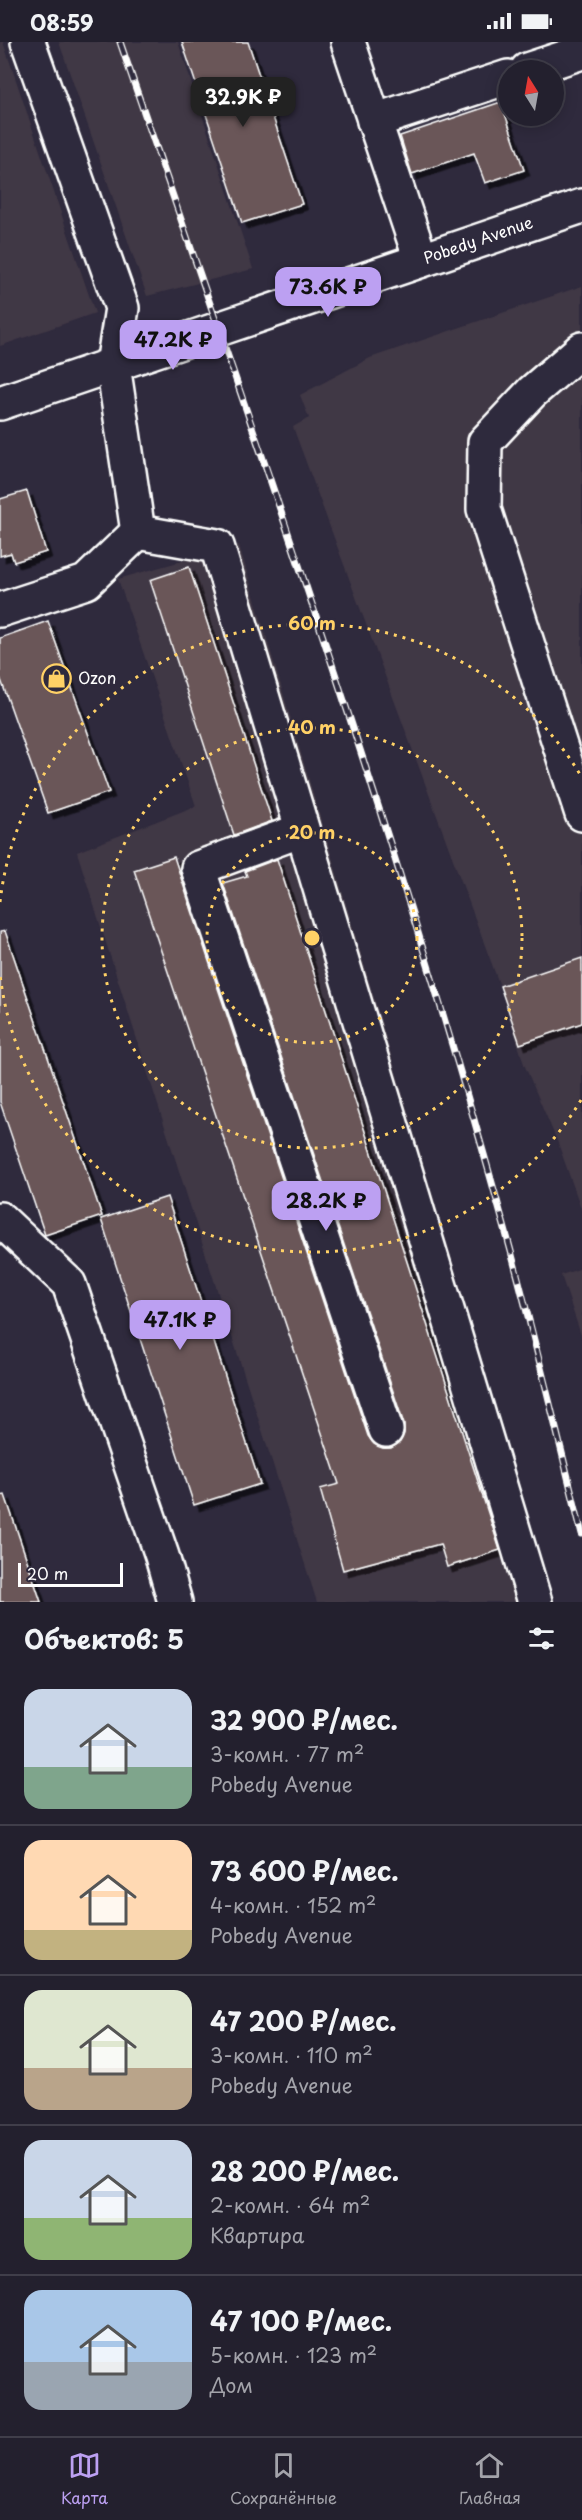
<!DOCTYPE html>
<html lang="ru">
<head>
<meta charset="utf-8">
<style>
  body { margin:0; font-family:"Playpen Sans",sans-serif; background:#2b2836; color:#f1f3f6; height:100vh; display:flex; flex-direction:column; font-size:22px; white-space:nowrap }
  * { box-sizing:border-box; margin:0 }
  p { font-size:20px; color:#a3a3aa }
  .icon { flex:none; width:33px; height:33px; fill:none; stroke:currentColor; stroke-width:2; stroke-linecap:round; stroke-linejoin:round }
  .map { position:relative; height:1560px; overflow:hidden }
  .details { display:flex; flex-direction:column; background:#23202e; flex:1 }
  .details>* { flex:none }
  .needle { width:39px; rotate:349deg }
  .fabs { position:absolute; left:498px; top:18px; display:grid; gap:12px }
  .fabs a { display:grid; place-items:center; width:66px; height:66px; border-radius:50%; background:#23202e; box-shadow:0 3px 15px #0003,0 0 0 2px #403e4a; font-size:30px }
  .scale { position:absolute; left:18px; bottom:15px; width:105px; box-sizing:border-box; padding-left:6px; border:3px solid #fff; border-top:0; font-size:16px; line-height:21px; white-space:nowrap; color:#fff; -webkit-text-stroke:4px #2f2a3d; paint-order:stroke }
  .price { position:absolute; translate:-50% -51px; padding:0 14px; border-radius:12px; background:#bca0f2; color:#111; font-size:20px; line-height:39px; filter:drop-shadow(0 2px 3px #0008) }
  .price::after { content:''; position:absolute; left:50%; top:36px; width:18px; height:14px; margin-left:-9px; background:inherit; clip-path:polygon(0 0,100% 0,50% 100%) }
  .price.active { background:#222; color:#fff }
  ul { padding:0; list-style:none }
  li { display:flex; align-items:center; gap:18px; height:150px; padding:0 24px }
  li+li { border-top:2px solid #403e4a }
  li span { display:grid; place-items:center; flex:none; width:168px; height:120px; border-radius:18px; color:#555 }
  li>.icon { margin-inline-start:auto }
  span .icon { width:72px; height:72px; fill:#fffc; stroke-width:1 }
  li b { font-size:26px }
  h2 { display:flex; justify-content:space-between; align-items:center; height:72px; padding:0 24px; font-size:26px }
  .status { display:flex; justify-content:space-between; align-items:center; height:42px; padding:0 30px; background:#23202e; direction:ltr }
  .status svg { height:16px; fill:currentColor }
  .menu { display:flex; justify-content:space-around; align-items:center; height:84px; border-top:2px solid #403e4a; background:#23202e; font-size:16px; color:#a3a3aa }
  .menu a { display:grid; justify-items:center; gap:3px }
  .menu .active { color:#bca0f2 }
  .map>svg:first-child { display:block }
</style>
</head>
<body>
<div class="status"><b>08:59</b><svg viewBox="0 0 49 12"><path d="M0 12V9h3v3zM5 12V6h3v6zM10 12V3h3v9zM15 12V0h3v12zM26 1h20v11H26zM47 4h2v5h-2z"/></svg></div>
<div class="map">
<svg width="582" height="1560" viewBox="0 0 582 1560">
  <defs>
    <filter id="shadow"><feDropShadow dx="5.5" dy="5.5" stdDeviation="0" flood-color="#0009"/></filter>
  </defs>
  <rect width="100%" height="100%" fill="#2f2a3d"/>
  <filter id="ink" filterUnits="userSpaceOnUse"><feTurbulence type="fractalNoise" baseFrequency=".0167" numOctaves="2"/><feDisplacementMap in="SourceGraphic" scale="12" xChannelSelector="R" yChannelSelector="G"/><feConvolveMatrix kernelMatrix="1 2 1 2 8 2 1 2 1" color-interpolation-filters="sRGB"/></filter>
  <g filter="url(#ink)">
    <!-- built -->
    <g fill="#413845">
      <path d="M0,0h3l92,271 -95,33z"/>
      <path d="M59,0h119l75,227 -106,27z"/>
      <path d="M582,244v925l-24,-68 -34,-79 -24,-78 -207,-559 16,-9 -9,-23 70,-37z"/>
      <path d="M239,503l315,1057h-237l-240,-750 119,-46 -78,-227z"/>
      <path d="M582,1226v70l-21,-63z"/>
    </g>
    <!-- building -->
    <g fill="#6a5758" stroke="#fff" stroke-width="1.5" filter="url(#shadow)">
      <path d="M182,0h66l54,162 -60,19z"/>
      <path d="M501,60l23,68 -39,13 -11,-30 -62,21 -12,-38z"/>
      <path d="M27,449l19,61 -32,10 -3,-9 -11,3v-57z"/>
      <path d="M189,525l83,254 -38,14 -84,-255z"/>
      <path d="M48,579l61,171 -61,21 -48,-136v-39z"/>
      <path d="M174,815l194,579 6,8 9,4h8l9,-6 4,-9v-9l-181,-541 24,-7 -2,-5 32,-12 223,691 -53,17 -7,-23 -97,26 -23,-81 19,-5 -205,-614z"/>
      <path d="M5,889l97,285 -57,19 -45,-133v-170z"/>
      <path d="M582,916v65l-62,21 -20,-58z"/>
      <path d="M167,1155l93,287 -66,21 -93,-286z"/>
      <path d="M5,1453l36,107h-41v-106z"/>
    </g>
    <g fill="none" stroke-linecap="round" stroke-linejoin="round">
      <defs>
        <g id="minor">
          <path d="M28,0l94,266 -9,57 25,167 79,14 318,1056"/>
          <path d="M348,0l73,218"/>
          <path d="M527,28l55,-18"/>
          <path d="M374,79l134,-44"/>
          <path d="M582,307l-50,43 -47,50 -1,67 98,305"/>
          <path d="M0,568l86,-28 52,-50"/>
          <path d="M302,788l-104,38 188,562"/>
          <path d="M0,1177l69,65 93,272 13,46"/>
        </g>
        <path id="major" d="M0,361l582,-197"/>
      </defs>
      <!-- minor casing -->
      <use href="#minor" stroke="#fff" stroke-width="38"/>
      <!-- major casing -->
      <use href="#major" stroke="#fff" stroke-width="38"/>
      <!-- minor -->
      <use href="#minor" stroke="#2f2a3d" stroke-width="33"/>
      <!-- major -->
      <use href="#major" stroke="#2f2a3d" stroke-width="33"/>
      <defs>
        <path id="rail" d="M120,0c134,391 273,782 383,1180 29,104 53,208 79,312"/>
      </defs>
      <!-- rail casing -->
      <use href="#rail" stroke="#fff" stroke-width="7"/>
      <!-- rail -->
      <use href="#rail" stroke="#2f2a3d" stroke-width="4.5" stroke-dasharray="14" stroke-linecap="butt"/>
    </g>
  </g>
  <!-- distance rings -->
  <g fill="none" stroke="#ffd166" stroke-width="3" stroke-dasharray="3 6">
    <circle cx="312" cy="896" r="105"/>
    <circle cx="312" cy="896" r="210"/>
    <path d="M581 1058A314 314 0 0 1 0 932M0 860A314 314 0 0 1 581 734"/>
  </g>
  <!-- icons -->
  <defs>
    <symbol id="shop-ring" viewBox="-11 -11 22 22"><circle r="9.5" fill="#2f2a3d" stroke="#ffd166" stroke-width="1.5"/><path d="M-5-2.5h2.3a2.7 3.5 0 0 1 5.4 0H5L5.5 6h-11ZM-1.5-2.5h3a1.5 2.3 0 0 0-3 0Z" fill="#ffd166"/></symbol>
  </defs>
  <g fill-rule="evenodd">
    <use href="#shop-ring" x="40" y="620" width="33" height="33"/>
  </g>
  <g text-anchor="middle" stroke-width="4.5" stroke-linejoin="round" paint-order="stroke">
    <!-- street labels -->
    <g font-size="16" fill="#fff" stroke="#2f2a3d">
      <text transform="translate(478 198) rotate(-19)" y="6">Pobedy Avenue</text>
    </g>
    <!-- poi labels -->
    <g font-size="16" fill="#fff" stroke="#2f2a3d" text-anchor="start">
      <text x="78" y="642">Ozon</text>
    </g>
  </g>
  <circle cx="312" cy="896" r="9" fill="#ffd166" stroke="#2f2a3d" stroke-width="3"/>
  <g font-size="18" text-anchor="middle" font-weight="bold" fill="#ffd166" stroke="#2f2a3d" stroke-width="4.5" stroke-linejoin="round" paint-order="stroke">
    <text x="312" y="588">60 m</text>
    <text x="312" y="692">40 m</text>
    <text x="312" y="797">20 m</text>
  </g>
</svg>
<div class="fabs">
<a><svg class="needle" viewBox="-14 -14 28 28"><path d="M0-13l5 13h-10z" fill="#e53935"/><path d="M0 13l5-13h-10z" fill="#a3a3aa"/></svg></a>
</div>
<div class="scale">20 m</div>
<b class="price active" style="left:243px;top:86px">32.9K ₽</b>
<b class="price" style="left:328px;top:276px">73.6K ₽</b>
<b class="price" style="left:173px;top:329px">47.2K ₽</b>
<b class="price" style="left:326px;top:1190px">28.2K ₽</b>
<b class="price" style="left:180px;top:1309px">47.1K ₽</b>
</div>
<section class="details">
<h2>Объектов: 5<svg class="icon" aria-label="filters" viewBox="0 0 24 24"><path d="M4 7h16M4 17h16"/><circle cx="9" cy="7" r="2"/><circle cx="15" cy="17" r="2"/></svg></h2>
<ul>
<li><span style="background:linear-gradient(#c9d6e8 65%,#7fa58c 0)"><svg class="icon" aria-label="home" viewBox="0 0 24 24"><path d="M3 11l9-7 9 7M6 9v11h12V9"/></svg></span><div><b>32 900 ₽/мес.</b><p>3-комн. · 77 m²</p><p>Pobedy Avenue</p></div></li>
<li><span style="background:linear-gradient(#ffd9b3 75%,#c2b280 0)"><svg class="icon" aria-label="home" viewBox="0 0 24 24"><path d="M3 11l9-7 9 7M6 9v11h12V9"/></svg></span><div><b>73 600 ₽/мес.</b><p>4-комн. · 152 m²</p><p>Pobedy Avenue</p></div></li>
<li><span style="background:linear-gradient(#dfe7d0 65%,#b9a48a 0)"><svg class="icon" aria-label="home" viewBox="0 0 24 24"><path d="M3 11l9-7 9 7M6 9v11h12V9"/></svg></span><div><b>47 200 ₽/мес.</b><p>3-комн. · 110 m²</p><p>Pobedy Avenue</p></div></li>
<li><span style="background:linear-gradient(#c9d6e8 65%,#8fb573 0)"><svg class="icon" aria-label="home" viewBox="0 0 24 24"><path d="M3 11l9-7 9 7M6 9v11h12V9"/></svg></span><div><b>28 200 ₽/мес.</b><p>2-комн. · 64 m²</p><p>Квартира</p></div></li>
<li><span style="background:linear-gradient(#a9c7e8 60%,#9aa5b1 0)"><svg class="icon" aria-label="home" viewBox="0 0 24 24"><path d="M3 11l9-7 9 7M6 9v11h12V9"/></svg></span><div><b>47 100 ₽/мес.</b><p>5-комн. · 123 m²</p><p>Дом</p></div></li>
</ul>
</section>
<nav class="menu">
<a class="active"><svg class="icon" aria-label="map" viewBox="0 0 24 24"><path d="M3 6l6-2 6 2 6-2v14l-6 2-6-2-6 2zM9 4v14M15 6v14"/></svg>Карта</a>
<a><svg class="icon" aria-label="saved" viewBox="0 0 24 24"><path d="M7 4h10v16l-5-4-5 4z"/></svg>Сохранённые</a>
<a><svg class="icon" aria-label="home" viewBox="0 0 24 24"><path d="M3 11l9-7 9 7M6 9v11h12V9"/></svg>Главная</a>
</nav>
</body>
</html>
